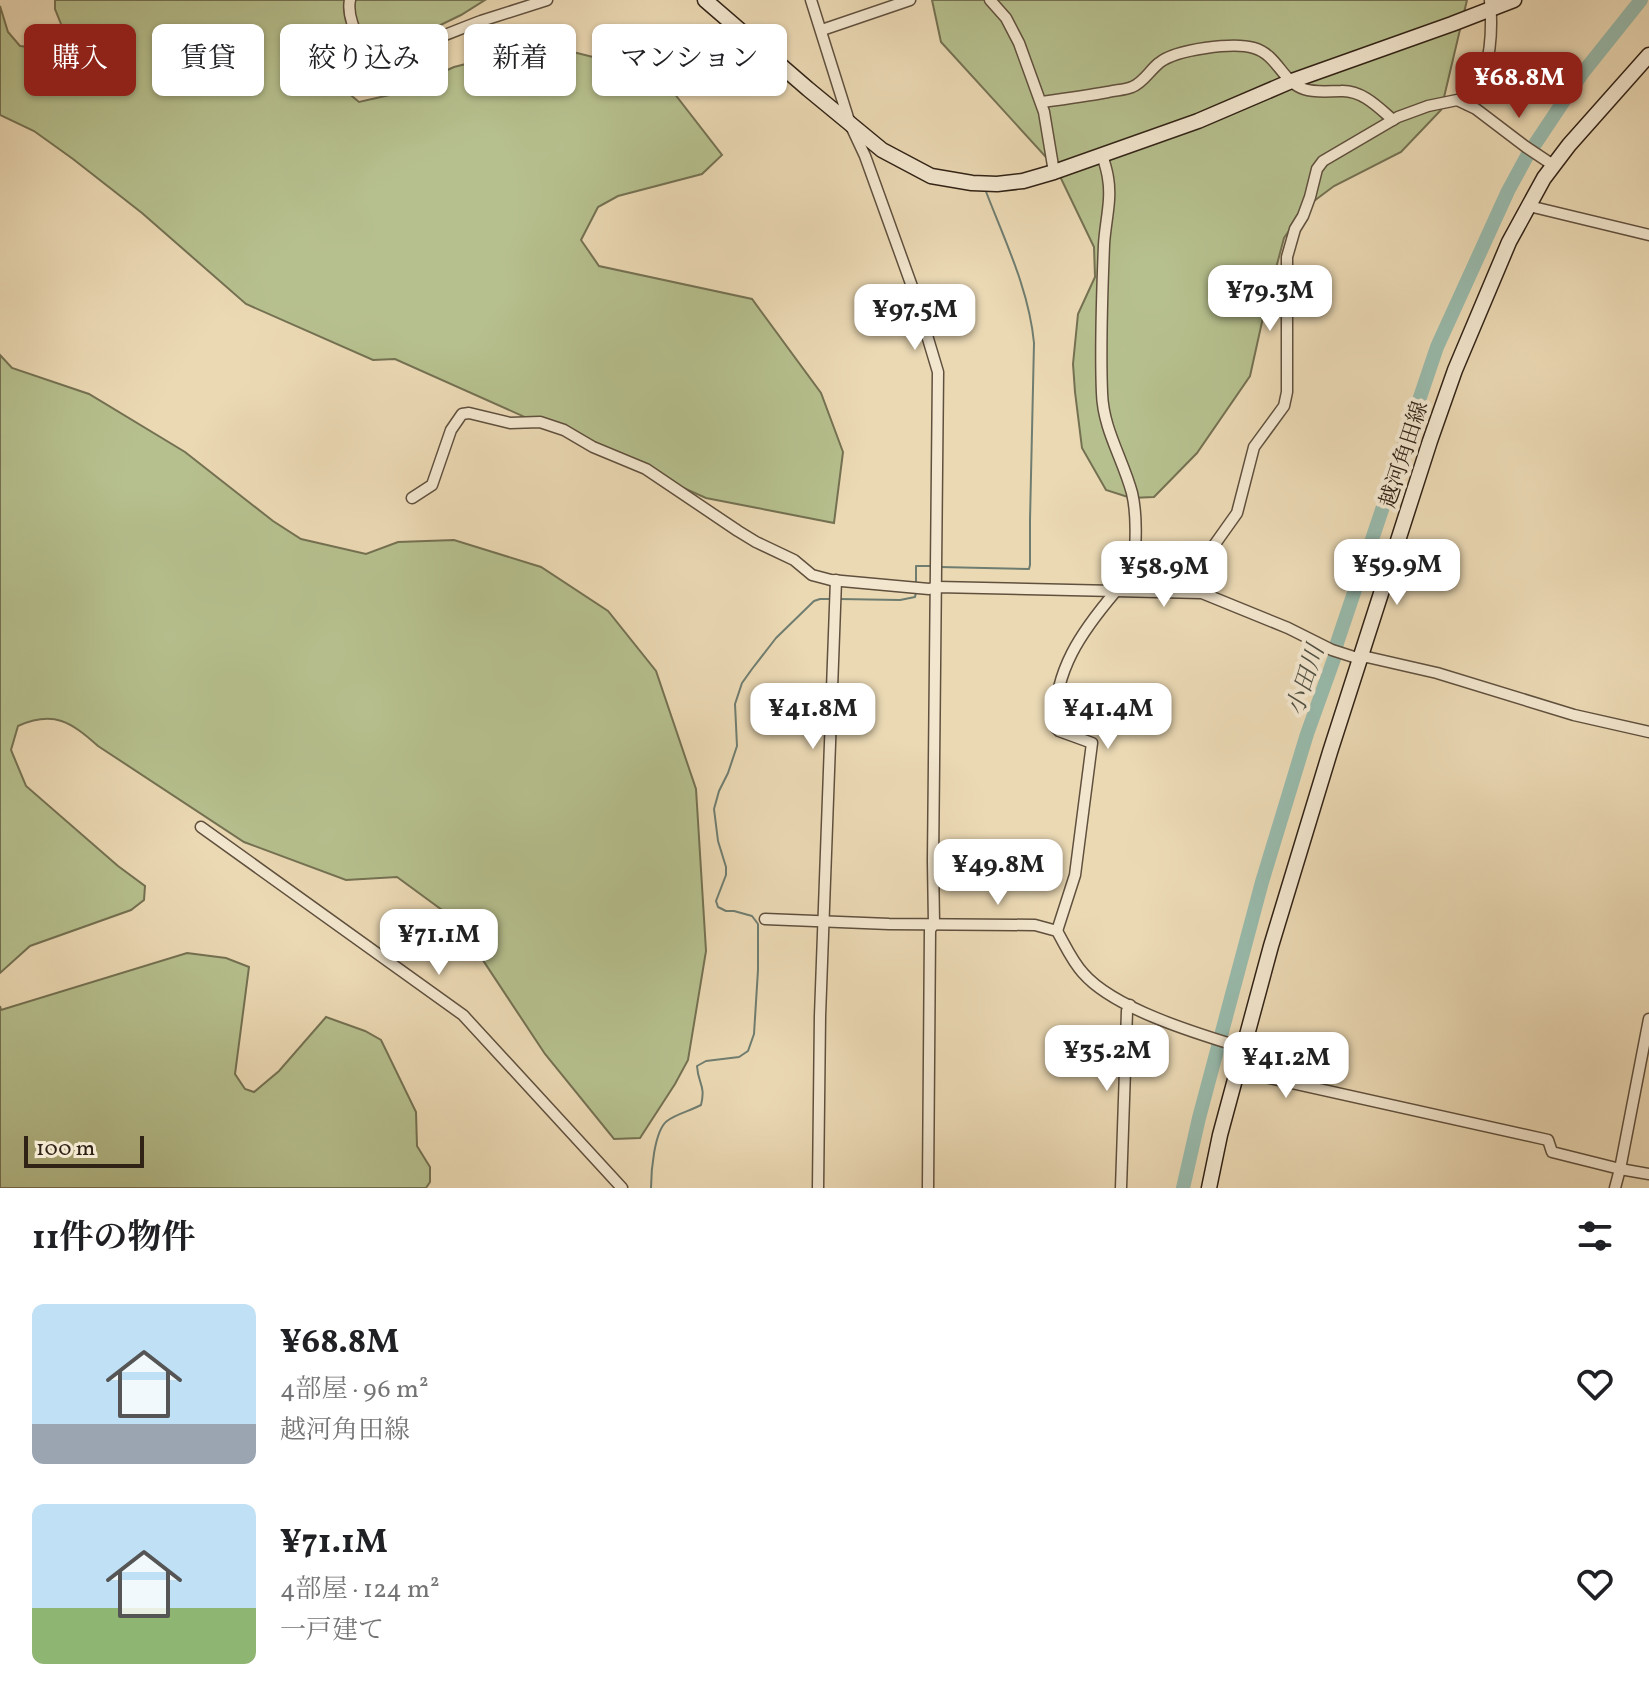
<!DOCTYPE html>
<html lang="ja">
<head>
<meta charset="utf-8">
<style>
  body { margin:0; font-family:Vollkorn,"Noto Serif JP",serif; background:#f2f2f2; color:#202124; height:100vh; display:flex; flex-direction:column; font-size:30px; white-space:nowrap }
  * { box-sizing:border-box; margin:0 }
  p { font-size:26px; color:#757577 }
  .icon { flex:none; width:44px; height:44px; fill:none; stroke:currentColor; stroke-width:2; stroke-linecap:round; stroke-linejoin:round }
  .map { position:relative; height:1188px; overflow:hidden }
  .sheet { display:flex; flex-direction:column; background:#fff; flex:1 }
  .sheet>* { flex:none }
  .top-card { position:absolute; left:24px; top:24px; width:800px; height:72px; display:flex; gap:16px }
  .scale { position:absolute; left:24px; bottom:20px; width:120px; box-sizing:border-box; padding-left:8px; border:4px solid #312216; border-top:0; font-size:22px; line-height:28px; white-space:nowrap; color:#312216; -webkit-text-stroke:6px #f2e6ce; paint-order:stroke }
  .price { position:absolute; translate:-50% -68px; padding:0 18px; border-radius:16px; background:#fff; color:#222; font-size:26px; line-height:52px; filter:drop-shadow(0 2px 4px #0008) }
  .price::after { content:''; position:absolute; left:50%; top:48px; width:24px; height:18px; margin-left:-12px; background:inherit; clip-path:polygon(0 0,100% 0,50% 100%) }
  .price.on { background:#8f2418; color:#fff }
  ul { padding:0; list-style:none }
  li { display:flex; align-items:center; gap:24px; height:200px; padding:0 32px }
  li span { display:grid; place-items:center; flex:none; width:224px; height:160px; border-radius:12px; color:#555 }
  li>.icon { margin-inline-start:auto }
  span .icon { width:96px; height:96px; fill:#fffc; stroke-width:1 }
  li b { font-size:34px }
  h2 { display:flex; justify-content:space-between; align-items:center; height:96px; padding:0 32px; font-size:34px }
  .chip { padding:0 28px; border-radius:12px; background:#fff; box-shadow:0 2px 6px #0004; font-size:28px; line-height:72px }
  .chip.on { background:#8f2418; color:#fff }
  .map>svg:first-child { display:block }
</style>
</head>
<body>
<div class="map">
<svg width="1649" height="1188" viewBox="0 0 1649 1188">
  <rect width="100%" height="100%" fill="#ebd9b4"/>
  <filter id="stains"><feTurbulence type="fractalNoise" baseFrequency=".0025" numOctaves="4"/><feColorMatrix values="0 0 0 0 .2 0 0 0 0 .09 0 0 0 0 .02 0 0 0 .5 -.17"/></filter>
  <radialGradient id="worn" r=".72"><stop offset=".6" stop-color="#630" stop-opacity="0"/><stop offset="1" stop-color="#630" stop-opacity=".3"/></radialGradient>
  <!-- green -->
  <g fill="#b6c08e" stroke="#747152" stroke-width="2">
    <path d="M55,0h430l-24,15 -39,19 -17,2 -25,11 -27,27 -6,18 12,10 35,-8 60,-27 59,-15 40,-5 88,22 26,15 55,71 -20,19 -84,22 -20,11 -17,33 18,26 153,33 69,94 22,59 -9,71 -128,-25 -311,-139 -22,1 -127,-56 -104,-91 -69,-54 -39,-28 -34,-16v-109l8,26 12,14 19,2 24,-19 -8,-20z"/>
    <path d="M932,0h535l-26,110 -40,42 -67,34 -28,21 -22,31 -20,75 -14,63 -53,77 -43,44 -23,1 -25,-8 -24,-42 -7,-56 -2,-28 5,-50 17,-37 -1,-30 -38,-79 -115,-126z"/>
    <path d="M0,355l12,13 77,26 96,58 88,69 28,18 65,15 32,-12 56,-2 87,27 67,44 48,60 40,118 10,162 -18,109 -13,24 -35,54 -26,1 -69,-85 -88,-133 -60,-44 -51,3 -102,-38 -146,-96c-27,-24 -44,-36 -80,-20l-7,24 15,36 92,80 27,20 -1,14 -13,10 -101,36 -30,27z"/>
    <path d="M187,953l39,5 23,9 -14,107 10,15 9,3 25,-21 47,-54 39,14 16,9 35,72 1,34 13,21v15l-4,6h-426v-182l1,4z"/>
  </g>
  <g fill="none" stroke-linecap="round" stroke-linejoin="round">
    <!-- stream -->
    <g stroke="#6f7d70" stroke-width="2">
      <path d="M940,567l89,2 1,-4v-45l4,-177c-5,-54 -30,-104 -49,-154"/>
      <path d="M916,582v-16h14"/>
      <path d="M839,599l61,1 15,-3 1,-5"/>
      <path d="M651,1188c0,-15 3,-57 16,-67 9,-7 23,-10 34,-16 5,-20 -3,-21 -4,-39l9,-5 33,-4 9,-6 6,-17 4,-64v-46l-6,-8 -18,-5h-8l-8,-4 -2,-6 10,-26v-8l-8,-26 -4,-32 5,-18 9,-18 9,-27 -2,-42 7,-21 10,-14 24,-31 38,-37 6,-2h13"/>
    </g>
    <!-- river -->
    <path stroke="#98baac" stroke-width="14" d="M1183,1188l16,-70 63,-236 45,-148 28,-78 2,-13 100,-296 71,-156 19,-35 54,-81 60,-75"/>
    <defs>
      <g id="street">
        <path d="M350,0c-3,14 4,30 11,43 42,15 81,-8 120,-22 22,-7 44,-14 66,-21"/>
        <path d="M811,0l39,124 15,32 49,136 24,80 -5,489 1,63 -4,6 -2,258"/>
        <path d="M990,0l16,18 13,25 25,69 10,60"/>
        <path d="M822,30l88,-30"/>
        <path d="M1042,102c22,-3 44,-6 66,-10 8,-2 17,-2 24,-5 11,-4 18,-17 27,-24 17,-14 75,-21 95,-15 24,7 28,34 50,41 12,4 25,2 37,2 21,-1 37,16 52,29"/>
        <path d="M1467,104c24,-28 26,-69 23,-104"/>
        <path d="M1102,154c2,8 5,16 6,24 4,22 -3,45 -4,67 -2,49 -4,99 -2,148 1,36 21,66 30,100 7,29 2,68 1,98"/>
        <path d="M1529,206l120,29"/>
        <path d="M412,498l20,-13 19,-55 11,-16 7,-1 41,10 30,-1 24,8 29,17 53,22 92,62 18,11 38,18 18,15 19,5 98,9 8,-2 265,6 86,35 44,22 25,8 10,-1 70,16 137,42 75,17"/>
        <path d="M1195,592l15,-41 27,-38 17,-66 30,-41 3,-14v-135l8,-28 8,-13 7,-19 7,-28 6,-8 75,-44 30,-11 29,-6 19,9 50,38 27,18"/>
        <path d="M201,827l262,188 159,173"/>
        <path d="M765,919l124,5 146,1 22,6c8,14 15,30 26,42 31,36 115,61 161,75"/>
        <path d="M1057,931l18,-56 17,-132 -33,-12 -4,-4c-2,-56 27,-96 61,-136"/>
        <path d="M1238,1071l310,69 4,12 68,17 29,5"/>
        <path d="M818,1188l2,-172 16,-436"/>
        <path d="M1121,1188l6,-177 3,-6"/>
        <path d="M1615,1188l5,-19 29,-150"/>
      </g>
      <g id="secondary">
        <path d="M705,0l103,89 74,61 49,26 41,7 25,1 26,-3 31,-9 144,-51 91,-39 163,-58 62,-24"/>
        <path d="M1209,1188l11,-53 51,-189 59,-194 100,-311 25,-71 54,-128 35,-64 25,-33 80,-90"/>
      </g>
    </defs>
    <!-- street casing -->
    <use href="#street" stroke="#60503e" stroke-width="13"/>
    <!-- secondary casing -->
    <use href="#secondary" stroke="#312216" stroke-width="17"/>
    <!-- street -->
    <use href="#street" stroke="#f2e6ce" stroke-width="10"/>
    <!-- secondary -->
    <use href="#secondary" stroke="#f2e6ce" stroke-width="14"/>
  </g>
  <g text-anchor="middle" stroke-width="8" stroke-linejoin="round" paint-order="stroke">
    <!-- street labels -->
    <g font-size="22" fill="#312216" stroke="#f2e6ce">
      <text transform="translate(1403 454) rotate(-72)" y="8">越河角田線</text>
    </g>
    <!-- water labels -->
    <g font-size="24" font-style="italic" fill="#505043" stroke="#f2e6ce">
      <text transform="translate(1305 680) rotate(-72)" y="8">小田川</text>
    </g>
  </g>
  <rect width="100%" height="100%" filter="url(#stains)"/>
  <rect width="100%" height="100%" fill="url(#worn)"/>
</svg>
<div class="scale">100 m</div>
<b class="price on" style="left:1519px;top:120px">¥68.8M</b>
<b class="price" style="left:1270px;top:333px">¥79.3M</b>
<b class="price" style="left:915px;top:352px">¥97.5M</b>
<b class="price" style="left:1397px;top:607px">¥59.9M</b>
<b class="price" style="left:1164px;top:609px">¥58.9M</b>
<b class="price" style="left:813px;top:751px">¥41.8M</b>
<b class="price" style="left:1108px;top:751px">¥41.4M</b>
<b class="price" style="left:998px;top:907px">¥49.8M</b>
<b class="price" style="left:439px;top:977px">¥71.1M</b>
<b class="price" style="left:1107px;top:1093px">¥35.2M</b>
<b class="price" style="left:1286px;top:1100px">¥41.2M</b>
<div class="top-card">
<a class="chip on">購入</a>
<a class="chip">賃貸</a>
<a class="chip">絞り込み</a>
<a class="chip">新着</a>
<a class="chip">マンション</a>
</div>
</div>
<section class="sheet">
<h2>11件の物件<svg class="icon" aria-label="filters" viewBox="0 0 24 24"><path d="M4 7h16M4 17h16"/><circle cx="9" cy="7" r="2"/><circle cx="15" cy="17" r="2"/></svg></h2>
<ul>
<li><span style="background:linear-gradient(#bfe0f5 75%,#9aa5b1 0)"><svg class="icon" aria-label="home" viewBox="0 0 24 24"><path d="M3 11l9-7 9 7M6 9v11h12V9"/></svg></span><div><b>¥68.8M</b><p>4部屋 · 96 m²</p><p>越河角田線</p></div><svg class="icon" aria-label="heart" viewBox="0 0 24 24"><path d="M12 20l-8-8c-3-5 5-10 8-4 3-6 11-1 8 4z"/></svg></li>
<li><span style="background:linear-gradient(#bfe0f5 65%,#8fb573 0)"><svg class="icon" aria-label="home" viewBox="0 0 24 24"><path d="M3 11l9-7 9 7M6 9v11h12V9"/></svg></span><div><b>¥71.1M</b><p>4部屋 · 124 m²</p><p>一戸建て</p></div><svg class="icon" aria-label="heart" viewBox="0 0 24 24"><path d="M12 20l-8-8c-3-5 5-10 8-4 3-6 11-1 8 4z"/></svg></li>
</ul>
</section>
</body>
</html>
